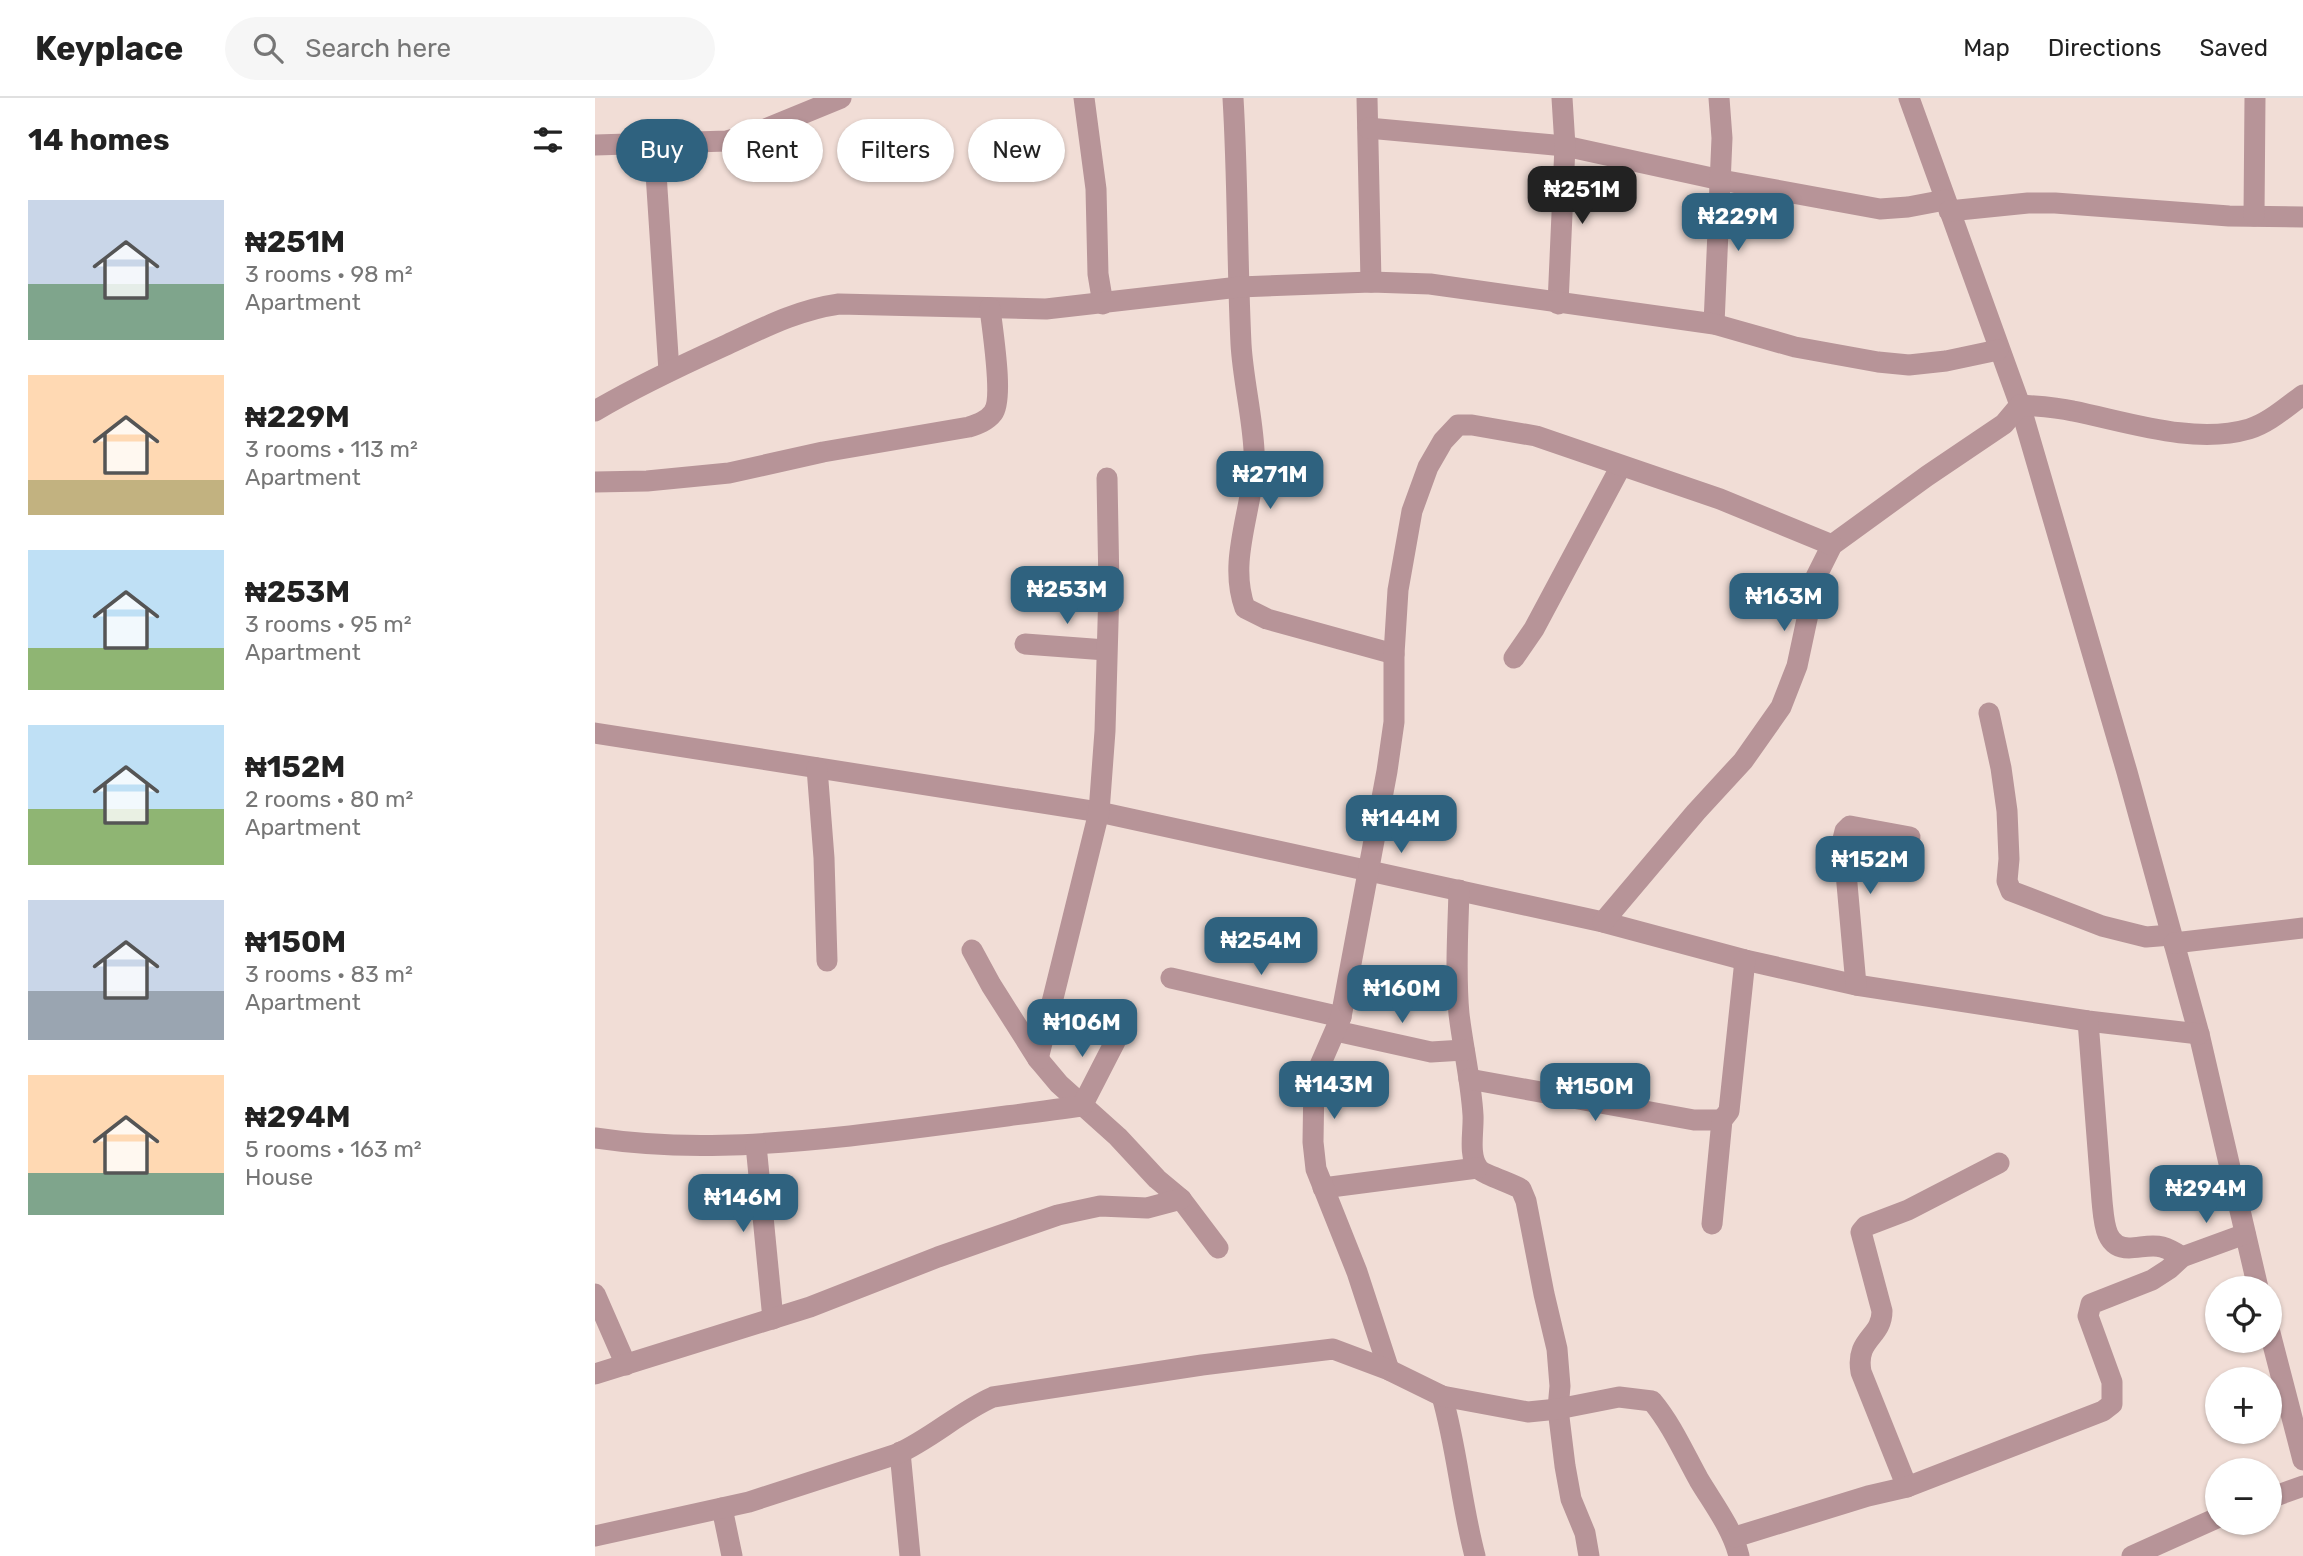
<!DOCTYPE html>
<html lang="en">
<head>
<meta charset="utf-8">
<style>
  body { margin:0; font-family:Rubik,sans-serif; background:#f6f6f6; color:#222; height:100vh; display:flex; flex-direction:column; font-size:26px; white-space:nowrap }
  * { box-sizing:border-box; margin:0 }
  p { font-size:23px; color:#767676 }
  .icon { flex:none; width:38px; height:38px; fill:none; stroke:currentColor; stroke-width:2; stroke-linecap:round; stroke-linejoin:round }
  .map { position:relative; flex:1; overflow:hidden }
  .panel { display:flex; flex-direction:column; background:#fff; width:595px }
  .panel>* { flex:none }
  .guide { position:absolute; left:21px; top:21px; width:665px; height:63px; display:flex; gap:14px }
  .buttons { position:absolute; left:1610px; top:1178px; display:grid; gap:14px }
  .buttons a { display:grid; place-items:center; width:77px; height:77px; border-radius:50%; background:#fff; box-shadow:0 2px 5px #0004; font-size:35px }
  .price { position:absolute; translate:-50% -60px; padding:0 16px; border-radius:14px; background:#2f627f; color:#fff; font-size:23px; line-height:46px; filter:drop-shadow(0 2px 4px #0008) }
  .price::after { content:''; position:absolute; left:50%; top:42px; width:21px; height:16px; margin-left:-10px; background:inherit; clip-path:polygon(0 0,100% 0,50% 100%) }
  .price.selected { background:#222; color:#fff }
  ul { padding:0; list-style:none }
  li { display:flex; align-items:center; gap:21px; height:175px; padding:0 28px }
  li span { display:grid; place-items:center; flex:none; width:196px; height:140px; border-radius:0px; color:#555 }
  li>.icon { margin-inline-start:auto }
  span .icon { width:84px; height:84px; fill:#fffc; stroke-width:1 }
  li b { font-size:30px }
  h2 { display:flex; justify-content:space-between; align-items:center; height:84px; padding:0 28px; font-size:30px }
  .pill { padding:0 24px; border-radius:32px; background:#fff; box-shadow:0 2px 5px #0004; font-size:24px; line-height:63px }
  .pill.selected { background:#2f627f; color:#fff }
  header { display:flex; align-items:center; gap:42px; box-sizing:border-box; height:98px; padding:0 35px; background:#fff; border-bottom:2px solid #e0e0e0 }
  header strong { font-size:33px }
  nav { display:flex; gap:38px; margin-inline-start:auto; font-size:24px }
  .search { width:490px; height:63px; background:#f6f6f6; display:flex; align-items:center; gap:18px; box-sizing:border-box; padding:0 24px; border-radius:38px; color:#767676; font-size:26px }
  main { display:flex; flex:1; min-height:0 }
  .map>svg:first-child { display:block }
</style>
</head>
<body>
<header>
<strong>Keyplace</strong>
<div class="search"><svg class="icon" aria-label="search" viewBox="0 0 24 24"><circle cx="10" cy="10" r="6"/><path d="M15 15l6 6"/></svg>Search here</div>
<nav><a>Map</a><a>Directions</a><a>Saved</a></nav>
</header>
<main>
<section class="panel">
<h2>14 homes<svg class="icon" aria-label="filters" viewBox="0 0 24 24"><path d="M4 7h16M4 17h16"/><circle cx="9" cy="7" r="2"/><circle cx="15" cy="17" r="2"/></svg></h2>
<ul>
<li><span style="background:linear-gradient(#c9d6e8 60%,#7fa58c 0)"><svg class="icon" aria-label="home" viewBox="0 0 24 24"><path d="M3 11l9-7 9 7M6 9v11h12V9"/></svg></span><div><b>₦251M</b><p>3 rooms · 98 m²</p><p>Apartment</p></div></li>
<li><span style="background:linear-gradient(#ffd9b3 75%,#c2b280 0)"><svg class="icon" aria-label="home" viewBox="0 0 24 24"><path d="M3 11l9-7 9 7M6 9v11h12V9"/></svg></span><div><b>₦229M</b><p>3 rooms · 113 m²</p><p>Apartment</p></div></li>
<li><span style="background:linear-gradient(#bfe0f5 70%,#8fb573 0)"><svg class="icon" aria-label="home" viewBox="0 0 24 24"><path d="M3 11l9-7 9 7M6 9v11h12V9"/></svg></span><div><b>₦253M</b><p>3 rooms · 95 m²</p><p>Apartment</p></div></li>
<li><span style="background:linear-gradient(#bfe0f5 60%,#8fb573 0)"><svg class="icon" aria-label="home" viewBox="0 0 24 24"><path d="M3 11l9-7 9 7M6 9v11h12V9"/></svg></span><div><b>₦152M</b><p>2 rooms · 80 m²</p><p>Apartment</p></div></li>
<li><span style="background:linear-gradient(#c9d6e8 65%,#9aa5b1 0)"><svg class="icon" aria-label="home" viewBox="0 0 24 24"><path d="M3 11l9-7 9 7M6 9v11h12V9"/></svg></span><div><b>₦150M</b><p>3 rooms · 83 m²</p><p>Apartment</p></div></li>
<li><span style="background:linear-gradient(#ffd9b3 70%,#7fa58c 0)"><svg class="icon" aria-label="home" viewBox="0 0 24 24"><path d="M3 11l9-7 9 7M6 9v11h12V9"/></svg></span><div><b>₦294M</b><p>5 rooms · 163 m²</p><p>House</p></div></li>
</ul>
</section>
<div class="map">
<svg width="1708" height="1458" viewBox="0 0 1708 1458">
  <rect width="100%" height="100%" fill="#f1ddd6"/>
  <g fill="none" stroke-linecap="round" stroke-linejoin="round">
    <!-- minor -->
    <g stroke="#b79498" stroke-width="21">
      <path d="M489,0l12,91 2,85 5,30"/>
      <path d="M638,0c5,82 4,164 8,246 2,35 11,70 13,106 3,52 -28,107 -9,158l22,11 127,35"/>
      <path d="M772,0l4,184"/>
      <path d="M1314,0l111,307 107,367 72,262 59,254"/>
      <path d="M773,30l197,18 156,34 159,29 28,-2 37,-7"/>
      <path d="M59,45l15,228"/>
      <path d="M0,47l132,-4 26,-7 88,-36"/>
      <path d="M1354,113l79,-8h27l174,13 74,1"/>
      <path d="M1659,118l1,-118"/>
      <path d="M963,206l7,-158 -3,-48"/>
      <path d="M1119,226l8,-186 -3,-40"/>
      <path d="M0,313c42,-25 85,-45 129,-65 39,-18 73,-36 115,-42l207,5 193,-22 132,-5 59,2 284,40 81,23 83,15 31,3 37,-4 52,-11"/>
      <path d="M0,384l52,-1 82,-8 94,-21 146,-25c9,-3 18,-6 24,-14 11,-14 -1,-85 -3,-105"/>
      <path d="M430,546l81,6"/>
      <path d="M919,560l20,-29 87,-163"/>
      <path d="M1394,615l12,55 6,43 2,48 -2,22 4,10 91,35 44,11 25,-2"/>
      <path d="M0,635l504,79 504,110 142,38 111,25 232,36 111,13"/>
      <path d="M222,670l7,90 3,103"/>
      <path d="M864,792c-1,41 -4,83 0,124 4,34 12,67 14,101 1,15 -5,40 5,53 4,6 33,15 43,21l5,12 18,93 13,55 3,37 -2,23 7,57 6,33 14,34 4,23"/>
      <path d="M1008,824l93,-110 47,-51 38,-54 16,-41 19,-89 16,-32 95,-69 77,-52 16,-19c18,1 36,2 53,6 55,11 121,34 176,18 20,-6 37,-22 54,-34"/>
      <path d="M1579,845l129,-15"/>
      <path d="M377,852l19,35 47,74 21,25 59,53 39,42 24,20 37,49"/>
      <path d="M576,880l170,39"/>
      <path d="M1261,887l-13,-146 2,-8 5,-5 60,11"/>
      <path d="M1493,923l14,180c2,19 2,47 27,47 11,0 22,-4 33,-1 7,2 14,6 20,10"/>
      <path d="M741,933l95,21 33,-2"/>
      <path d="M443,961l61,-247 6,-81 4,-143 -2,-110"/>
      <path d="M874,981l225,41h28"/>
      <path d="M0,1040c85,13 170,7 255,-2 78,-9 155,-20 232,-30l38,-74"/>
      <path d="M161,1047l17,174"/>
      <path d="M728,1090l154,-20"/>
      <path d="M1117,1126l10,-104 7,-9 16,-151"/>
      <path d="M0,1196l31,71"/>
      <path d="M1675,1235l33,127"/>
      <path d="M794,1272l-32,-98 -41,-103 -3,-27 1,-63 27,-62 46,-246 7,-49v-68l4,-64 14,-79 16,-44 15,-26 15,-16h14l64,11 184,63 112,46"/>
      <path d="M0,1276l215,-67 128,-50 120,-42 42,-9 47,2 34,-9"/>
      <path d="M847,1298c15,52 19,107 33,160"/>
      <path d="M305,1354l10,104"/>
      <path d="M1312,1389l-46,-115c-6,-34 21,-34 21,-61l-21,-79 5,-6 42,-16 91,-47"/>
      <path d="M1675,1400l33,-12"/>
      <path d="M127,1410l10,48"/>
      <path d="M0,1438l154,-34 148,-48c34,-15 62,-42 96,-57l209,-32 131,-16 56,21 53,26 86,16 30,-3 61,-12 33,4c20,24 32,52 47,79 15,25 33,48 40,76"/>
      <path d="M1140,1439l133,-41 39,-9 196,-76 9,-7v-22l-24,-66 3,-12 61,-24 17,-11 13,-12 63,-23"/>
      <path d="M1537,1458l85,-38"/>
    </g>
  </g>
</svg>
<div class="buttons">
<a><svg class="icon" aria-label="locate" viewBox="0 0 24 24"><circle cx="12" cy="12" r="6"/><path d="M12 2v4M12 18v4M2 12h4M18 12h4"/></svg></a>
<a>+</a>
<a>−</a>
</div>
<b class="price selected" style="left:987px;top:128px">₦251M</b>
<b class="price" style="left:1143px;top:155px">₦229M</b>
<b class="price" style="left:675px;top:413px">₦271M</b>
<b class="price" style="left:472px;top:528px">₦253M</b>
<b class="price" style="left:1189px;top:535px">₦163M</b>
<b class="price" style="left:806px;top:757px">₦144M</b>
<b class="price" style="left:1275px;top:798px">₦152M</b>
<b class="price" style="left:666px;top:879px">₦254M</b>
<b class="price" style="left:807px;top:927px">₦160M</b>
<b class="price" style="left:487px;top:961px">₦106M</b>
<b class="price" style="left:739px;top:1023px">₦143M</b>
<b class="price" style="left:1000px;top:1025px">₦150M</b>
<b class="price" style="left:1611px;top:1127px">₦294M</b>
<b class="price" style="left:148px;top:1136px">₦146M</b>
<div class="guide">
<a class="pill selected">Buy</a>
<a class="pill">Rent</a>
<a class="pill">Filters</a>
<a class="pill">New</a>
</div>
</div>
</main>
</body>
</html>
